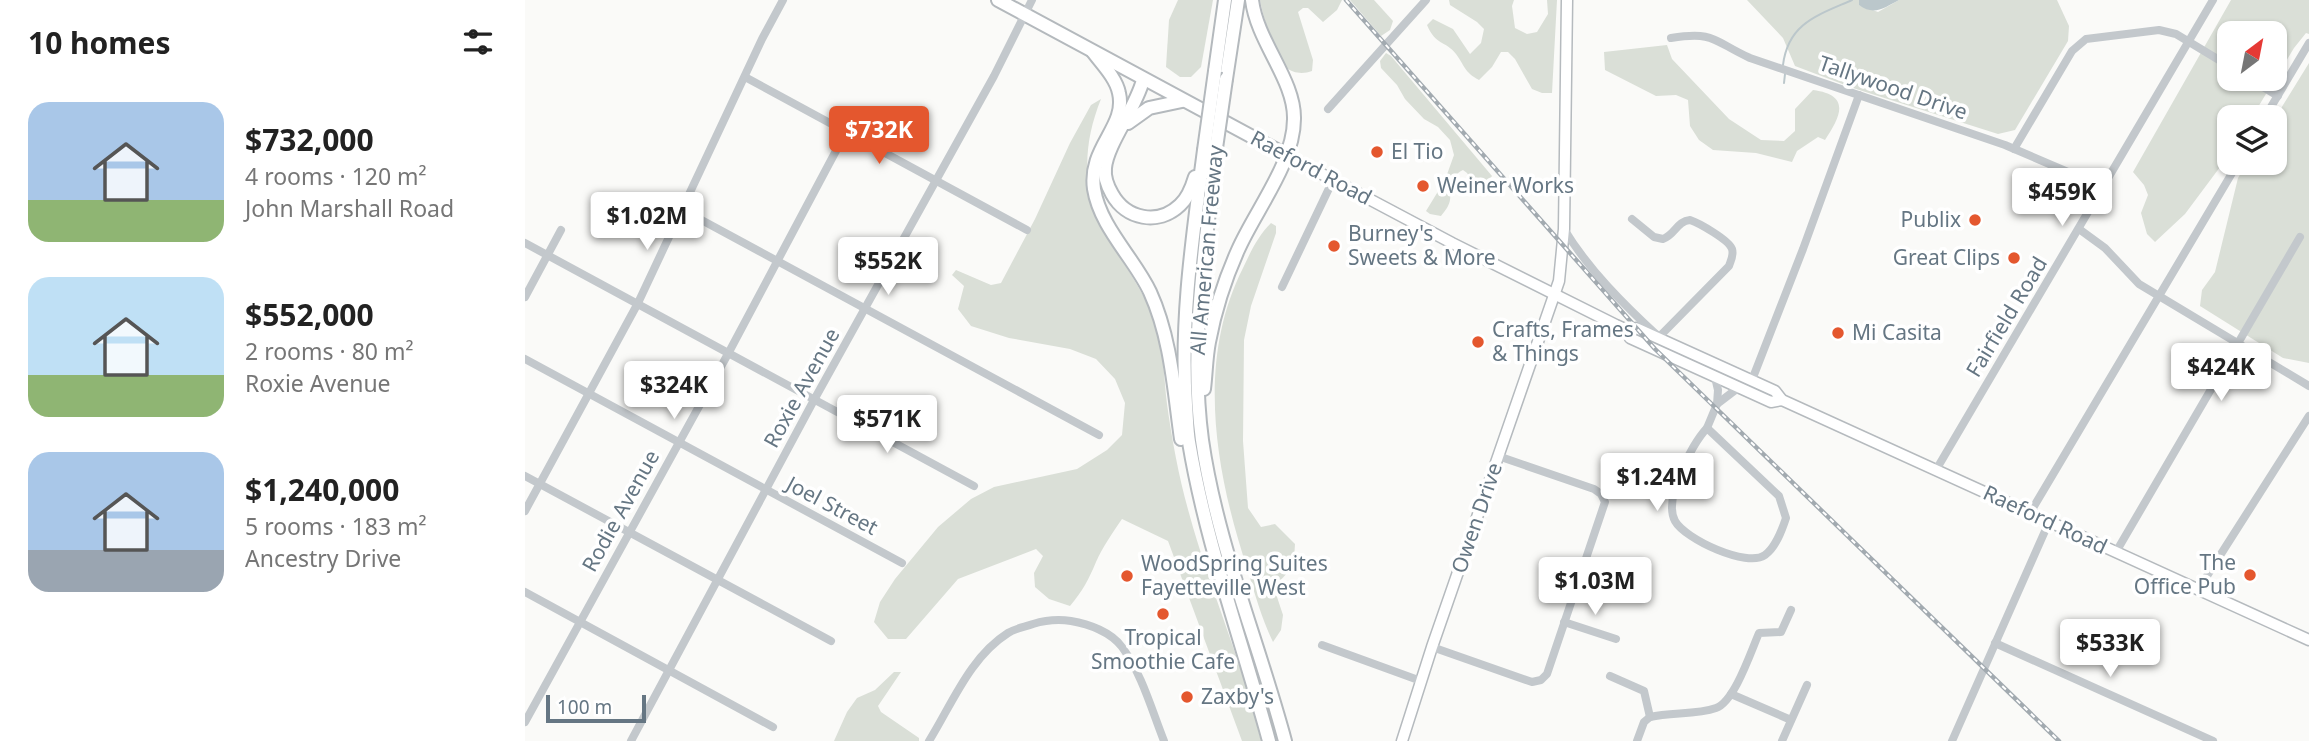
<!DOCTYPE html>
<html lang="en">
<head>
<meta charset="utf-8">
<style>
  body { margin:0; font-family:"Noto Sans",sans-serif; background:#f2f2f2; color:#222; height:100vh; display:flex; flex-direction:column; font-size:26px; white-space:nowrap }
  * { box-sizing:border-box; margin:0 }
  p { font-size:23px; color:#767676 }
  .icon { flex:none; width:38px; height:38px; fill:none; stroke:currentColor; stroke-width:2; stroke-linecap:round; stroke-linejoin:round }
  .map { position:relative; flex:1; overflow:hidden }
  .sheet { display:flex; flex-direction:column; background:#fff; width:525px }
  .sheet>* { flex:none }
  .needle { width:46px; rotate:32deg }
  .tools { position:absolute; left:1692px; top:21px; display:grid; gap:14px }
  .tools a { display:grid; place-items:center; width:70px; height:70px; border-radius:14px; background:#fff; box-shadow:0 2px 5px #0004; font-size:35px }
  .scale { position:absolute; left:21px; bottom:18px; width:100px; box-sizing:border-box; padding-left:7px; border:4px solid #657683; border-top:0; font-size:19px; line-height:24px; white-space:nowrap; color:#657683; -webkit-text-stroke:5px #fff; paint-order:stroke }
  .price { position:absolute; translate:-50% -60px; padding:0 16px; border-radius:7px; background:#fff; color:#222; font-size:23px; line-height:46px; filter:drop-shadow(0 2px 4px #0008) }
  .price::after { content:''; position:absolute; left:50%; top:42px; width:21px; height:16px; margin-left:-10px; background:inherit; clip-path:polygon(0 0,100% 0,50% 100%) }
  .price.selected { background:#e4572e; color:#fff }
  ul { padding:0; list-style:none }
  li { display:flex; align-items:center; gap:21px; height:175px; padding:0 28px }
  li span { display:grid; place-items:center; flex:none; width:196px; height:140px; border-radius:21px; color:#555 }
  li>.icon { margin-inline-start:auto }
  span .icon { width:84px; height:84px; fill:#fffc; stroke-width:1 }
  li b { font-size:30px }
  h2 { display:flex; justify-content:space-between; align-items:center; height:84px; padding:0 28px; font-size:30px }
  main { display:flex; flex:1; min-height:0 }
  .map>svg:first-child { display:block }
</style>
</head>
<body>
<main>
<section class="sheet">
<h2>10 homes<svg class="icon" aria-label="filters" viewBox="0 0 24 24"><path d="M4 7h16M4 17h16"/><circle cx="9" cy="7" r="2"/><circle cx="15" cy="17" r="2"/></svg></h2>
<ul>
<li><span style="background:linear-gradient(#a9c7e8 70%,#8fb573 0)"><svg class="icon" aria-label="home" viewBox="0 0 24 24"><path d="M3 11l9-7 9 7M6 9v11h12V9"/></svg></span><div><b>$732,000</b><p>4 rooms · 120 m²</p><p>John Marshall Road</p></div></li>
<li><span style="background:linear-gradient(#bfe0f5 70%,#8fb573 0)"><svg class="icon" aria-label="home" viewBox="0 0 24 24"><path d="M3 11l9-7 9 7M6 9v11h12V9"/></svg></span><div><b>$552,000</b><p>2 rooms · 80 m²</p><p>Roxie Avenue</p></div></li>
<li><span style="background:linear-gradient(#a9c7e8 70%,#9aa5b1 0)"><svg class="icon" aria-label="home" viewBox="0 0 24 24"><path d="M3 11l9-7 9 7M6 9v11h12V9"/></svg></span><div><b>$1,240,000</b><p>5 rooms · 183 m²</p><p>Ancestry Drive</p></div></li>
</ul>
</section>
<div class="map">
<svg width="1784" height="741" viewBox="0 0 1784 741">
  <rect width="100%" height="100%" fill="#fafaf8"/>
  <!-- green -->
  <g fill="#dadfd7" fill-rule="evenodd">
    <path d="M653,0h35l-12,67 -10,10h-11l-14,-10 3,-47z"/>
    <path d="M735,0h82l-5,10 -14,12 -15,-14h-5l-5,4 15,48 -1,11c-8,3 -19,3 -26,-4 -10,-9 -24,-53 -26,-67z"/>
    <path d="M825,0h24l19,21 -3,9 -9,6z"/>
    <path d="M924,0h65l-2,6 3,22 12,6 10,-2 11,-18 -1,-14h10l-5,93h-10l-10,-4 -17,-30 -7,-7h-7l-9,15 -13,13c-15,-8 -14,-14 -23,-26 -11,-14 -20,-8 -29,-29l6,-6 20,10 17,25 11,-11 3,-14 -7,-7 -27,-17z"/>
    <path d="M1222,0h112v5l19,7 21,-12h158l12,26 -1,15 -53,89 -17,4 -145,-46 -58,-22 -12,-28z"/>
    <path d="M1706,0h78v34l-3,-1 -12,15 -42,69h-23v38l-44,59 -30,28 -8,-8 -6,-21 7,-18 -4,-10 -11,-13zM1704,33h46v46h-46z"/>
    <path d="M1142,45l5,14 57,60 32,21 23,1 11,-10v-22l18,-19c38,5 28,26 12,50l-7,-3 -21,14 -5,11 -36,-9 -43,-3 -14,-10 -9,-14 -2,-26 -12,-5 -20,1 -51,-26 -1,-18z"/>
    <path d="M861,53l5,3 101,120 -7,9 -12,-2 -6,-10 -4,-3c-14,7 -11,17 -13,30 -1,6 -5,11 -9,16l-11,-2 -4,-3 19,-31 9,-25 -4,-15 -12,-13 -14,-8 -19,-20 -8,-14 -16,-17 -1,-7z"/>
    <path d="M1784,63v300l-26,-5 -83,-52 2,-16 13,-18 23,-94 9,-15h28v-45z"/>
    <path d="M576,99c-20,50 -19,96 9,142 18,30 40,59 49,94 5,22 5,46 8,69 5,36 12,74 22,109 21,77 54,150 72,228h-19l-74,-200 -46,-22c-9,13 -20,29 -26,43 -7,17 -14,30 -26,44l-21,-7 -14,-12 -1,-14 9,-17 -7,-7 -78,30 -52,60h-18l-14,-17 6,-20 15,-23 43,-52 33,-28 23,-12 83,-18 30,-19 15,-15 3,-32 -10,-24 -19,-20 -26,-10 -61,-11 -38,-12 -13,-17 6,-23 -12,-11 4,-5 35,15 10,-2 34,-64 35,-76 21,-38z"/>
    <path d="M746,223l5,3v7l-25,73 -7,34 -1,101 5,67 13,19 14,-3 20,20 -1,15 -4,11 -13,14 -1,10 7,21 -2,15 -8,12c-11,-23 -18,-47 -25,-71 -32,-97 -53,-208 -5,-303 8,-17 15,-32 28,-45z"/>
    <path d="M369,672h7l-23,34 3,6 38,26v3h-85l13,-29 10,-14 18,-8z"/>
  </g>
  <!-- water -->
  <path fill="#bbc7cb" d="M1334,0h40c-15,8 -25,16 -40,5z"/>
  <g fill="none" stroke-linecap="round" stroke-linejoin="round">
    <!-- stream -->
    <g stroke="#bbc7cb" stroke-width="2">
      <path d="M1258,65c5,-42 35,-50 69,-65"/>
      <path d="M1259,83l1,-9"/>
    </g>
    <defs>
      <g id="major">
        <path d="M761,155l166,88 164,82 11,5 9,-2 139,63 7,9 527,240"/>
        <path d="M1102,330l3,8 141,64 11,-2"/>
        <path d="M877,741l30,-94 127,-366 5,-52 3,-229"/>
      </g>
      <g id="highway">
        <path d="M473,0l288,155"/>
        <path d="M568,52c9,12 23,26 26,41 8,34 -31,54 -25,96 6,38 40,69 56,103 21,46 24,98 31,147"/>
        <path d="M690,71l10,-71"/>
        <path d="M701,79l12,-79"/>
        <path d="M618,80c-7,28 -36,64 -38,88 -1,9 3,19 7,26 14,25 46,32 68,11 8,-7 12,-18 15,-28"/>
        <path d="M603,123l21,-15 33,-7"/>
        <path d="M679,150c-11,85 -24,170 -18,255 1,12 1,25 3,37 17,102 53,199 80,299"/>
        <path d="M690,155c-9,95 -26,189 -13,285 15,104 56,200 83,301"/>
        <path d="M679,389c2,-16 2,-32 5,-47 6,-32 16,-63 29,-92 17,-39 56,-87 56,-131 1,-39 -37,-77 -42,-119"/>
      </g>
    </defs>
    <!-- major casing -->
    <use href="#major" stroke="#b5babe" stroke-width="13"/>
    <!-- highway casing -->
    <use href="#highway" stroke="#b4b9bd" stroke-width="16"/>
    <!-- minor -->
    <g stroke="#c3c8cc" stroke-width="8">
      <path d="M1146,38c44,-7 42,3 79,20l255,87 98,42"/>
      <path d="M220,77l282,153"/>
      <path d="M1725,79l28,17"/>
      <path d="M803,109l98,-109"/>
      <path d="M1740,117l44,-74"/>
      <path d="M1489,149l58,-98 14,-12 73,-9 17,4 53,32"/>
      <path d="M158,210l416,225"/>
      <path d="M1039,229c24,40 60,76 95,108l70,-71c2,-6 5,-11 3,-17 -3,-9 -33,-26 -42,-29 -13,1 -15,15 -27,19l-9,-2 -22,-18"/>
      <path d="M1554,229l26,19 34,36 170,102"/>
      <path d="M0,243l449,243"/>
      <path d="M757,287l51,-107"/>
      <path d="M0,297l36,-67"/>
      <path d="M0,359l377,204"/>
      <path d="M1190,377l3,13 -1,14"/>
      <path d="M1227,380l51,-131 56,-154"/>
      <path d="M1182,428l72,68 7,22c-4,12 -10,29 -21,37 -18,13 -80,-16 -90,-34 -12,-22 16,-76 32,-93z"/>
      <path d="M1182,428l10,-24 21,-16"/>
      <path d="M1411,470l277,-470"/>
      <path d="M0,476l306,165"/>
      <path d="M0,511l113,-208 124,-264 21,-39"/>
      <path d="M1505,513l208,-350"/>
      <path d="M1591,552l184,-315"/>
      <path d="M1673,590l111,-174"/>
      <path d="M0,592l248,135"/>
      <path d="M1039,622l52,17"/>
      <path d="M1470,643l218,98"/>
      <path d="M797,645l99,36"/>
      <path d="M907,647l100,35 9,-2 6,-6 58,-172 -4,-8 -7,-5 -96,-33"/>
      <path d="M1085,676l34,15 6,26"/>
      <path d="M1206,694l60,26"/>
      <path d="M0,722l204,-370 117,-220"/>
      <path d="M106,741l183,-341 180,-324 38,-76"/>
      <path d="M404,741c23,-37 41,-84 79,-108 8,-5 17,-6 25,-9 13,-4 25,-5 38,-3 18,3 40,11 51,26 20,27 30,64 42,94"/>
      <path d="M1112,741l7,-19 6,-5c21,-5 46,-2 66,-9 19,-7 35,-57 43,-75l22,-1 10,-22"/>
      <path d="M1257,741l25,-56"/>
      <path d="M1427,741l97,-219"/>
    </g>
    <!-- major -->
    <use href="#major" stroke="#fff" stroke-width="10"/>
    <!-- highway -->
    <use href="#highway" stroke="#fff" stroke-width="12"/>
    <defs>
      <path id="rail" d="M821,0l309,349 404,392"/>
    </defs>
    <!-- rail casing -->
    <use href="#rail" stroke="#a2aab0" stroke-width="4.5"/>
    <!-- rail -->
    <use href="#rail" stroke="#fff" stroke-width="2" stroke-dasharray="5" stroke-linecap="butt"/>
    <defs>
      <g id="highway-bridge">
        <path d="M679,150l11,-79"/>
        <path d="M690,155l11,-76"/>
      </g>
    </defs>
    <!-- highway-bridge casing -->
    <use href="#highway-bridge" stroke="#b4b9bd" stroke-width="16" stroke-linecap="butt"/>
    <!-- highway-bridge -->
    <use href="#highway-bridge" stroke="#fff" stroke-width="12"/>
  </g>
  <!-- markers -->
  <g fill="#e4572e" stroke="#fff" stroke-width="2.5">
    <circle cx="852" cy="152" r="7"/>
    <circle cx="898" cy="186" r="7"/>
    <circle cx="1450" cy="220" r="7"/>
    <circle cx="809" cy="246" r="7"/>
    <circle cx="1489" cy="258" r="7"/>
    <circle cx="1313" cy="333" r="7"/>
    <circle cx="953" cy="342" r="7"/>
    <circle cx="1725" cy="575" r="7"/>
    <circle cx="602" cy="576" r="7"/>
    <circle cx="638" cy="614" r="7"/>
    <circle cx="662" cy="697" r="7"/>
  </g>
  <g text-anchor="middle" stroke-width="7" stroke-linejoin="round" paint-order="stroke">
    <!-- street labels -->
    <g font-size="21" fill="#657683" stroke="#fff">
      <text transform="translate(1368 88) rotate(19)" y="7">Tallywood Drive</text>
      <text transform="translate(786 168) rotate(28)" y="7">Raeford Road</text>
      <text transform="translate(682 250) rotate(-85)" y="7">All American Freeway</text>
      <text transform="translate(1482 317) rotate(-59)" y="7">Fairfield Road</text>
      <text transform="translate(277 388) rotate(-61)" y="7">Roxie Avenue</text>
      <text transform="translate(307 506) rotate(28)" y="7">Joel Street</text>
      <text transform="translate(96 511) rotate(-61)" y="7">Rodie Avenue</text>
      <text transform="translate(952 518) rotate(-71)" y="7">Owen Drive</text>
      <text transform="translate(1520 520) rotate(25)" y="7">Raeford Road</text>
    </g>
    <!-- poi labels -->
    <g font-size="21" fill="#657683" stroke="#fff" text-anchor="start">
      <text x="866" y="159">El Tio</text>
      <text x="912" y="193">Weiner Works</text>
      <text x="1436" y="227" text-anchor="end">Publix</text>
      <text x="823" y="241">Burney's<tspan x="823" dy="24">Sweets &amp; More</tspan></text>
      <text x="1475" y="265" text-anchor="end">Great Clips</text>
      <text x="967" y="337">Crafts, Frames<tspan x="967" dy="24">&amp; Things</tspan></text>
      <text x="1327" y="340">Mi Casita</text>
      <text x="1711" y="570" text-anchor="end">The<tspan x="1711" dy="24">Office Pub</tspan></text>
      <text x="616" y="571">WoodSpring Suites<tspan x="616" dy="24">Fayetteville West</tspan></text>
      <text x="638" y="645" text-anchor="middle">Tropical<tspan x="638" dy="24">Smoothie Cafe</tspan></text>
      <text x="676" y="704">Zaxby's</text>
    </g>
  </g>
</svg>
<div class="tools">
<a><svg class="needle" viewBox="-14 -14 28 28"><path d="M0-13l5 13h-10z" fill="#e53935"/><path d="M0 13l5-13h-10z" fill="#767676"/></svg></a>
<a><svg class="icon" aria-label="layers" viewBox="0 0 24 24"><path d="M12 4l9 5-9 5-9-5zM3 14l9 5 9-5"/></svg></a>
</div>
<div class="scale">100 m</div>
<b class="price selected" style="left:354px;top:166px">$732K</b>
<b class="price" style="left:1537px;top:228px">$459K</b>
<b class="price" style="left:122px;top:252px">$1.02M</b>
<b class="price" style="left:363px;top:297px">$552K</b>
<b class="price" style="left:1696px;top:403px">$424K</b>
<b class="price" style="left:149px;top:421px">$324K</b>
<b class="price" style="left:362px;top:455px">$571K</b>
<b class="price" style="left:1132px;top:513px">$1.24M</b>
<b class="price" style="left:1070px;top:617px">$1.03M</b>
<b class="price" style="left:1585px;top:679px">$533K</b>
</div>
</main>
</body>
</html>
